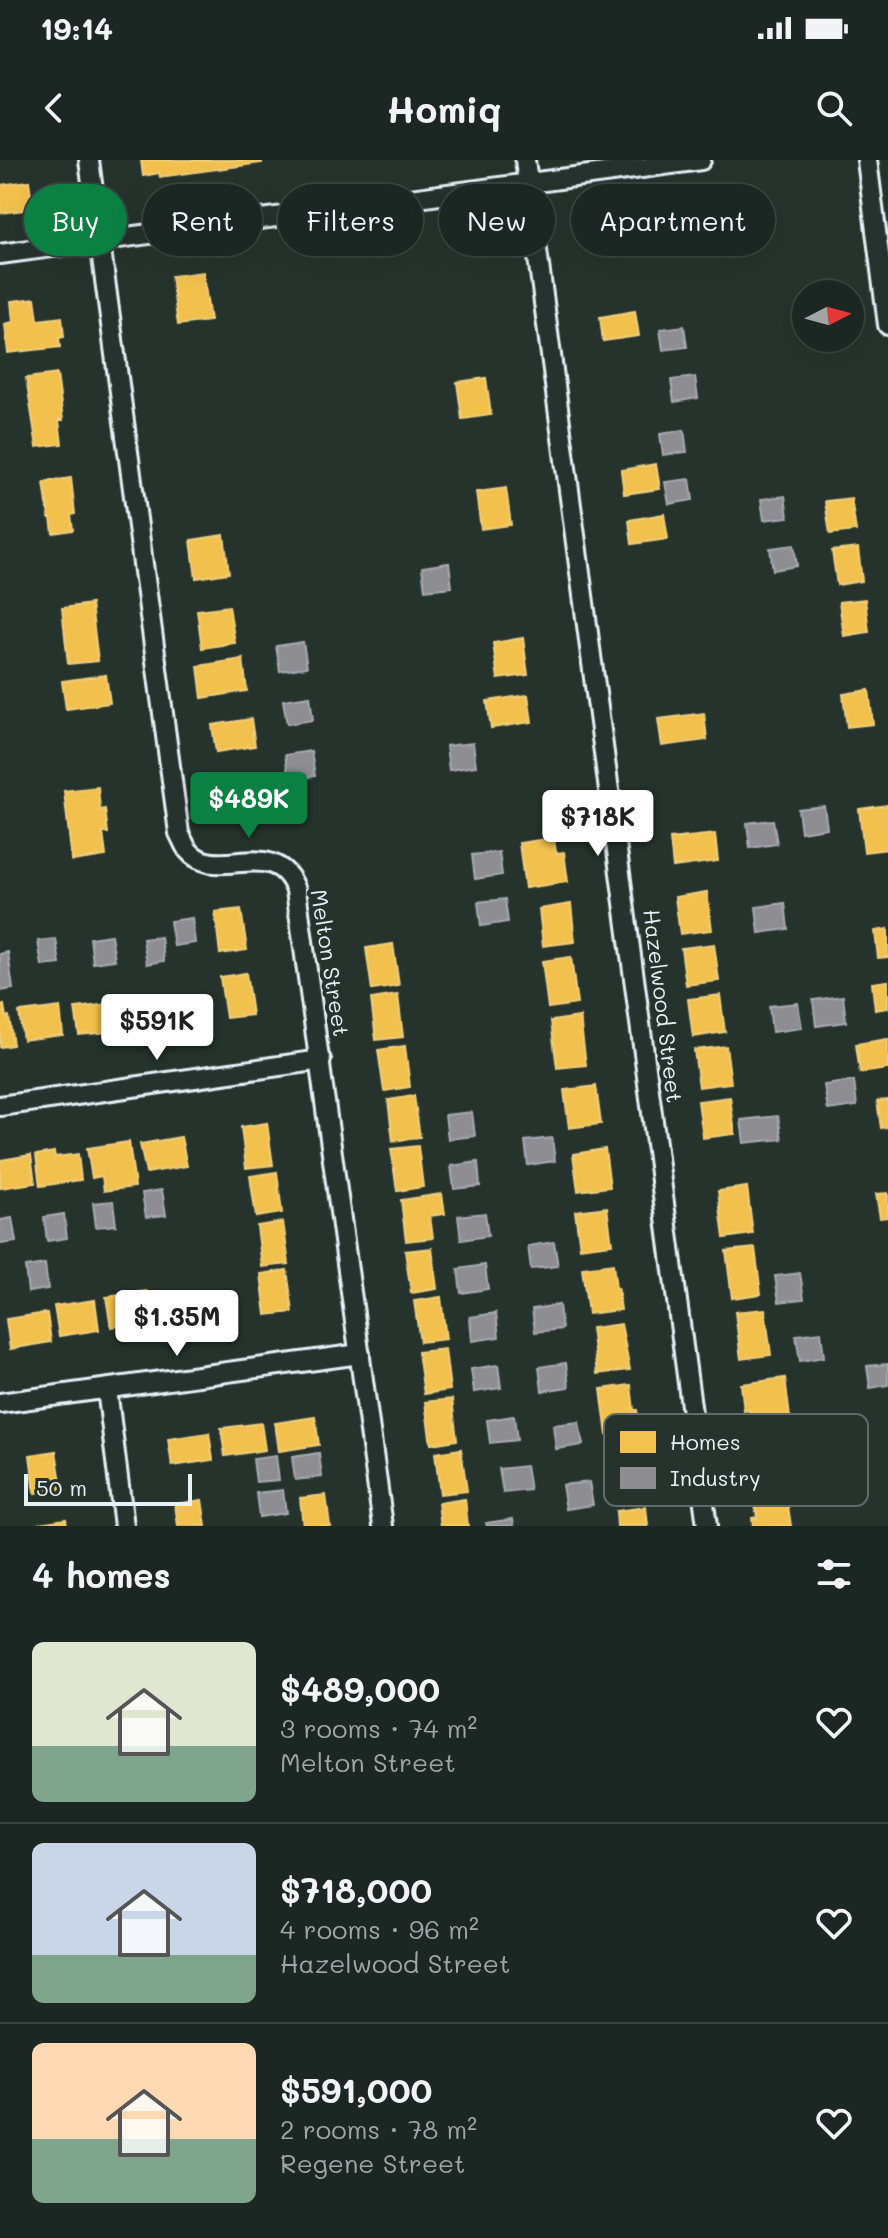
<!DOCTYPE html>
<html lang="en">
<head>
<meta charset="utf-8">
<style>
  body { margin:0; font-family:Mali,sans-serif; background:#29322f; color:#f1f3f6; height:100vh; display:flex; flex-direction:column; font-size:30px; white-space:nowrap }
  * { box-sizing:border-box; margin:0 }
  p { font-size:26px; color:#a0a5a5 }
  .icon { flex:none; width:44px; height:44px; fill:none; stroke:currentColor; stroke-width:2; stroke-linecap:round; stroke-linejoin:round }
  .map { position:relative; height:1366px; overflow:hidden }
  .side { display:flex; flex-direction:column; background:#1c2622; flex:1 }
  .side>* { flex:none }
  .guide { position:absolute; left:24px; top:24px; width:840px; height:72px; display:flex; gap:16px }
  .needle { width:52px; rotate:84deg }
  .buttons { position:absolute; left:792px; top:120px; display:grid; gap:16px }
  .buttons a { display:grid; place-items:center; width:72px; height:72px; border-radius:50%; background:#1c2622; box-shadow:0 8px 32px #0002,0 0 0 2px #3a4340; font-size:40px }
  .scale { position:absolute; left:24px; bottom:20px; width:168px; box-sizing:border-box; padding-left:8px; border:4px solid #e8f1f8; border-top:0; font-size:22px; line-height:28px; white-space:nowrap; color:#e8f1f8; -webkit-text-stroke:6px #26332d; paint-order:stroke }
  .price { position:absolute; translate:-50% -68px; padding:0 18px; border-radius:8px; background:#fff; color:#222; font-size:26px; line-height:52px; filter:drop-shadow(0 2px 4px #0008) }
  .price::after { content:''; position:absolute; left:50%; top:48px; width:24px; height:18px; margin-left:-12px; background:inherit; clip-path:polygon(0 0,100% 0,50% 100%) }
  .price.on { background:#0b8043; color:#fff }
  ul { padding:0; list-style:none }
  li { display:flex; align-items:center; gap:24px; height:200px; padding:0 32px }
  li+li { border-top:2px solid #3a4340 }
  li span { display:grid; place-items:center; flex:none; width:224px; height:160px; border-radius:12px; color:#555 }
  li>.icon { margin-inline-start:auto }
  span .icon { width:96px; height:96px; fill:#fffc; stroke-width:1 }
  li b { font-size:34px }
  h2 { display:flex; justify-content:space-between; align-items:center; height:96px; padding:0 32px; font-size:34px }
  .tag { padding:0 28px; border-radius:36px; background:#1c2622; box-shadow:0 8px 32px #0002,0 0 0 2px #3a4340; font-size:28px; line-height:72px }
  .tag.on { background:#0b8043; color:#fff }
  .status { display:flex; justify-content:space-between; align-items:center; height:56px; padding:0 40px; background:#1c2622; direction:ltr }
  .status svg { height:22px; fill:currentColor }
  header { display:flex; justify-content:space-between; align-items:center; height:104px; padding:0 32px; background:#1c2622; font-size:36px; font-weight:800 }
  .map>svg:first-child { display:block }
</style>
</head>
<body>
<div class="status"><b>19:14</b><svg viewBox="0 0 49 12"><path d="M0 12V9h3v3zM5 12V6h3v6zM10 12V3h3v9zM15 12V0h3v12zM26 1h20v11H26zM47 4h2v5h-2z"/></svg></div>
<header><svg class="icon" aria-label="back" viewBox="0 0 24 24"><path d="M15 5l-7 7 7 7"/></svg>Homiq<svg class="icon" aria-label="search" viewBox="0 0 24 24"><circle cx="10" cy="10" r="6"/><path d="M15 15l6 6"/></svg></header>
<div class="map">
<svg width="888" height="1366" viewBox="0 0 888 1366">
  <rect width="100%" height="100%" fill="#26332d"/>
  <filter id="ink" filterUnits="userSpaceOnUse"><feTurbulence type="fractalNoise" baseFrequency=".0125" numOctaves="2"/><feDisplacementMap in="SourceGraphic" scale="16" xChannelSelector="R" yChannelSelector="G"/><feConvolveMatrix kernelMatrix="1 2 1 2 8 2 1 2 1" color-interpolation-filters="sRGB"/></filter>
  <g filter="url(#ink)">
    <!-- homes -->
    <g fill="#f2c14e" stroke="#efcf81" stroke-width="2">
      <path d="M141,0h121v3l-102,14 -1,-4 -16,3z"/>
      <path d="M29,21l4,28 -33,4v-28z"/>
      <path d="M611,46l5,28 -29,4 -2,-20h2l-1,-9z"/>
      <path d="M203,112l7,49 -32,4 -7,-49z"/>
      <path d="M35,138l3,22 24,-3 2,20 -5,1 1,9 -52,6 -3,-29 8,-2 -2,-21z"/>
      <path d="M635,151l4,25 -36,5 -3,-24z"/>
      <path d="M57,214l6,46h-4l3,24 -25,3 -11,-69z"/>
      <path d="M486,218l5,37 -29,4 -5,-37z"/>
      <path d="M656,304l4,25 -36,5 -3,-24z"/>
      <path d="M71,318l4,36 -4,1 2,15 -20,3 -2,-15h-2l-5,-36z"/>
      <path d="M506,328l5,37 -30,4 -5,-37z"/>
      <path d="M851,338l5,33 -26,3 -5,-33z"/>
      <path d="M664,354l4,25 -36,5 -3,-24z"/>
      <path d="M224,375l5,38 -33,5 -5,-38z"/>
      <path d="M858,388l4,33 -25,4 -5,-34z"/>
      <path d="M865,439l4,33 -25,4 -5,-34z"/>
      <path d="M91,444l7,57 -30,3 -6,-56z"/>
      <path d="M229,446l6,37 -33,5 -5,-38z"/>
      <path d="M523,478l5,37 -30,4 -5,-36z"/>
      <path d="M243,499l4,32 -45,7 -4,-32z"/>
      <path d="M106,515l4,28 -44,6 -4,-28z"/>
      <path d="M869,530l4,34 -26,3 -4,-33z"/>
      <path d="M528,535l4,27 -41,6 -4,-27z"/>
      <path d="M704,553l3,27 -45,6 -4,-27z"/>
      <path d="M251,559l4,27 -39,6 -4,-27z"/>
      <path d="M98,627l2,23 5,-1 3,24h-5l3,23 -34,5 -8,-70z"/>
      <path d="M888,645v44l-24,3 -5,-43z"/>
      <path d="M715,674l3,27 -45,6 -3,-28z"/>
      <path d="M554,678l2,15 8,-1 4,30 -43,6 -6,-45z"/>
      <path d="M707,732l5,38 -32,4 -5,-37z"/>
      <path d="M571,744l4,38 -32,4 -4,-37z"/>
      <path d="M241,749l6,41 -27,4 -5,-42z"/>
      <path d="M888,769v28l-10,1 -3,-27z"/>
      <path d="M393,784l6,42 -27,4 -6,-42z"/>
      <path d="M714,784l5,37 -33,4 -5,-37z"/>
      <path d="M571,797l6,47 -29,4 -6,-47z"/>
      <path d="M246,813l6,42 -26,3 -6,-41z"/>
      <path d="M888,821v27l-13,2 -3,-27z"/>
      <path d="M398,835l5,42 -27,3 -5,-41z"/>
      <path d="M720,835l5,37 -32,5 -5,-38z"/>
      <path d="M167,838l3,27 -40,6 -4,-28z"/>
      <path d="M116,843l3,28 -40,4 -4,-27z"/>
      <path d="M4,845l2,12 3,-1 4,29 -13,2v-41z"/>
      <path d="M60,847l3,28 -40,5 -4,-28z"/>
      <path d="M580,857l6,48 -29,3 -6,-47z"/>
      <path d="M888,879v30l-28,4 -4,-29z"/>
      <path d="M405,886l5,41 -26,4 -6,-41z"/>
      <path d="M726,886l5,37 -32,4 -5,-37z"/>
      <path d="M596,926l5,38 -32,4 -5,-38z"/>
      <path d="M414,936l6,41 -27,4 -5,-41z"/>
      <path d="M730,937l5,37 -32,4 -5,-37z"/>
      <path d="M888,940v27l-7,1 -4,-27z"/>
      <path d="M267,963l6,42 -27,3 -5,-41z"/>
      <path d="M181,977l6,29 -41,7 -6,-29z"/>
      <path d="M129,982l6,45 -31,4 -2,-15 -10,2 -5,-30z"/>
      <path d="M418,986l5,41 -26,4 -6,-42z"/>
      <path d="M605,989l5,38 -32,4 -5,-37z"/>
      <path d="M54,992l1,5 23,-3 3,26 -41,6 -4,-31z"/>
      <path d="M31,995l4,28 -35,5v-28z"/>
      <path d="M277,1012l5,41 -26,4 -6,-41z"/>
      <path d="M747,1027l6,47 -29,4 -6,-47z"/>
      <path d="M888,1033v24l-8,1 -4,-24z"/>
      <path d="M442,1034l3,20 -15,2 3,22 -27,3 -5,-41z"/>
      <path d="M607,1047l5,37 -32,4 -5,-37z"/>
      <path d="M283,1062l6,42 -27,3 -5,-41z"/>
      <path d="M432,1088l5,41 -26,4 -6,-42z"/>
      <path d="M755,1088l6,46 -29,4 -6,-47z"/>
      <path d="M613,1104l3,25h2l3,21 -33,4 -6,-46z"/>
      <path d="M287,1110l6,42 -27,3 -5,-41z"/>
      <path d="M147,1131l5,29 -41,7 -5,-30z"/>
      <path d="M441,1137l5,42 -26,3 -6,-41z"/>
      <path d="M95,1140l4,30 -40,6 -5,-30z"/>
      <path d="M765,1149l6,46 -30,4 -6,-47z"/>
      <path d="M47,1153l4,29 -41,7 -4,-30z"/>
      <path d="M621,1164l9,46 -33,4 -6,-46z"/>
      <path d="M445,1189l5,41 -26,4 -6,-42z"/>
      <path d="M785,1218l10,79 -31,5 -3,-27 -9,1 -3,-26 -5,1 -3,-27z"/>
      <path d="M631,1225l3,25h3l3,21 -33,4 -6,-46z"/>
      <path d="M452,1239l5,41 -26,4 -6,-42z"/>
      <path d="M315,1257l4,28 -40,6 -4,-28z"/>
      <path d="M261,1263l4,27 -40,6 -4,-28z"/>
      <path d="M209,1273l4,27 -41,6 -4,-27z"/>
      <path d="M461,1289l6,42 -27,3 -5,-41z"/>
      <path d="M56,1291l6,38 -27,4 -5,-38z"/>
      <path d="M786,1333l5,33h-38l-1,-8 5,-1 -3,-19z"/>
      <path d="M326,1335l4,31h-27l-3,-28z"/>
      <path d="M465,1339l3,27h-27l-3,-23z"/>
      <path d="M202,1340l4,26h-28l-3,-22z"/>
      <path d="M646,1347l2,19h-31l-1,-15z"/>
      <path d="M66,1359l1,7h-28v-3z"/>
    </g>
    <!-- industry -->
    <g fill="#8d8d92" stroke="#a8abb1" stroke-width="2">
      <path d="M678,44l4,24 -23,3 -3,-23z"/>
      <path d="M759,44l3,26 -28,4 -3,-26z"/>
      <path d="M684,166l3,21 -24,3 -3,-21z"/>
      <path d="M695,217l3,21 -24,4 -3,-22z"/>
      <path d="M684,270l3,22 -24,3 -3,-21z"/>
      <path d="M690,319l3,21 -24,4 -4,-22z"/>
      <path d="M785,336l3,21 -24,3 -3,-21z"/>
      <path d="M794,385l3,21 -24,4 -3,-22z"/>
      <path d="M449,403l3,24 -27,3 -3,-23z"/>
      <path d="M303,482l4,25 -27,4 -4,-25z"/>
      <path d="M310,536l3,24 -26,4 -4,-24z"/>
      <path d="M473,583l3,23 -27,4 -3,-24z"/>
      <path d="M311,591l4,25 -26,4 -4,-25z"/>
      <path d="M824,646l3,22 -26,4 -3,-23z"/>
      <path d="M773,660l4,24 -27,4 -3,-25z"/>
      <path d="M499,692l3,23 -27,4 -3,-24z"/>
      <path d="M505,739l3,23 -27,4 -3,-24z"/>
      <path d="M785,743l3,26 -29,4 -3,-26z"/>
      <path d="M192,758l3,25 -21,3 -4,-25z"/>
      <path d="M111,775l4,25 -22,3 -3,-25z"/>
      <path d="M161,777l3,24 -17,3 -4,-25z"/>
      <path d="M56,779l4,25 -18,2 -4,-25z"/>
      <path d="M8,792l5,37 -13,2v-37z"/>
      <path d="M843,836l3,26 -30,4 -3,-26z"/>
      <path d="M798,843l4,25 -30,4 -3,-26z"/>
      <path d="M854,921l3,25 -29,4 -4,-25z"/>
      <path d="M472,952l3,24 -27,3 -3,-24z"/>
      <path d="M778,956l4,23 -38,4 -3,-23z"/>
      <path d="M552,978l3,23 -27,4 -3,-24z"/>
      <path d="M478,1002l2,24 -26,3 -3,-23z"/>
      <path d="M162,1030l4,25 -20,2 -4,-24z"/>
      <path d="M113,1041l3,24 -20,2 -3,-24z"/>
      <path d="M485,1053l3,23 -27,4 -3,-24z"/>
      <path d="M64,1054l3,24 -20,3 -3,-24z"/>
      <path d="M12,1058l4,24 -16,2v-24z"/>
      <path d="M554,1082l4,24 -27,3 -3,-23z"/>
      <path d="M45,1104l3,25 -20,3 -3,-25z"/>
      <path d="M485,1105l3,24 -27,4 -3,-24z"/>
      <path d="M800,1113l4,26 -25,3 -4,-26z"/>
      <path d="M559,1145l3,24 -27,3 -3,-23z"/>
      <path d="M496,1153l3,24 -27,4 -2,-24z"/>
      <path d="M821,1172l3,25 -24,4 -4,-26z"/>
      <path d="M566,1203l3,24 -27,4 -3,-24z"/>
      <path d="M888,1204v21l-18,3 -3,-22z"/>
      <path d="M498,1205l3,23 -27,4 -3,-23z"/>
      <path d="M514,1256l3,24 -27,3 -3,-23z"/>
      <path d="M579,1262l4,23 -27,4 -3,-24z"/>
      <path d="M319,1293l3,24 -27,3 -3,-23z"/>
      <path d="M276,1296l3,24 -23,2 -3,-23z"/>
      <path d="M526,1306l4,24 -27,3 -4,-24z"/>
      <path d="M589,1322l4,23 -27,4 -4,-24z"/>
      <path d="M283,1330l3,23 -27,4 -3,-24z"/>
      <path d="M513,1359l1,7h-27l-1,-3z"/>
    </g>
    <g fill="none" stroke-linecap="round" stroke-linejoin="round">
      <defs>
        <g id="street">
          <path d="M89,0l90,673c3,5 5,12 9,17 28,35 86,-17 108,40l87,636"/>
          <path d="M525,0l182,1366"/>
          <path d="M867,0l21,165"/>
          <path d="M0,94l701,-94"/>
          <path d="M0,946l321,-46"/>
          <path d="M107,1229l17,137"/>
          <path d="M0,1243l360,-49"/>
        </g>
      </defs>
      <!-- street casing -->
      <use href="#street" stroke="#e8f1f8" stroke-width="24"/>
      <!-- street -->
      <use href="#street" stroke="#26332d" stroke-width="18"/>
    </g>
  </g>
  <g text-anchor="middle" stroke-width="8" stroke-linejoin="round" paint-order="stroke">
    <!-- street labels -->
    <g font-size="22" fill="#e8f1f8" stroke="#26332d">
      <text transform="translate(330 803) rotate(81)" y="8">Melton Street</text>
      <text transform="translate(663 846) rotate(83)" y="8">Hazelwood Street</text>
    </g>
  </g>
  <!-- legend -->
  <rect x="604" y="1254" width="264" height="92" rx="12" fill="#26332d" stroke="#606c6a" stroke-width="2"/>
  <rect x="620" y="1271" width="36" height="22" fill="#f2c14e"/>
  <rect x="620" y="1307" width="36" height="22" fill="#8d8d92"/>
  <g font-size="22" fill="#e8f1f8">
    <text x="670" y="1290">Homes</text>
    <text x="670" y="1326">Industry</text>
  </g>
</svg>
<div class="buttons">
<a><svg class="needle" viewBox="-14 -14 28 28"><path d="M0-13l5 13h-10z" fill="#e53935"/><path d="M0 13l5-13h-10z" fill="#a0a5a5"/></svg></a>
</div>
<div class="scale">50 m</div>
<b class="price on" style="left:249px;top:680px">$489K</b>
<b class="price" style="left:598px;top:698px">$718K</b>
<b class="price" style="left:157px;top:902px">$591K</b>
<b class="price" style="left:177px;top:1198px">$1.35M</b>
<div class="guide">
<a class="tag on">Buy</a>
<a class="tag">Rent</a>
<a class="tag">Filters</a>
<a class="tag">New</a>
<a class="tag">Apartment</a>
</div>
</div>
<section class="side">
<h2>4 homes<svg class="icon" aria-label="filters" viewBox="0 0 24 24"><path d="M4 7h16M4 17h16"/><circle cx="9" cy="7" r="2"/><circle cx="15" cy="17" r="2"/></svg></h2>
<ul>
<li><span style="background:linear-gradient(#dfe7d0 65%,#7fa58c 0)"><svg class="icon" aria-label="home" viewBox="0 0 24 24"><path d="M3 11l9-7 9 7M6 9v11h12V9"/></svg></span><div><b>$489,000</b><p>3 rooms · 74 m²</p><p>Melton Street</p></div><svg class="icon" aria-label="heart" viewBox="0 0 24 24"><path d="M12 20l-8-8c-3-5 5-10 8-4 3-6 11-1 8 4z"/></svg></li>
<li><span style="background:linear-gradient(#c9d6e8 70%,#7fa58c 0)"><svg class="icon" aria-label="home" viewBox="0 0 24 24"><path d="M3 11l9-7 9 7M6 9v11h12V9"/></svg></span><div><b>$718,000</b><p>4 rooms · 96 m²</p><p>Hazelwood Street</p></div><svg class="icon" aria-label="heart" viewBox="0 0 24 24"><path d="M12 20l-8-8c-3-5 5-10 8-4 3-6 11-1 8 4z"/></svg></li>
<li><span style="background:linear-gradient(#ffd9b3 60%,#7fa58c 0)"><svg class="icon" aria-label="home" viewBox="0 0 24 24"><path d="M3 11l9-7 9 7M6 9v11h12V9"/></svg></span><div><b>$591,000</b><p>2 rooms · 78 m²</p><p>Regene Street</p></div><svg class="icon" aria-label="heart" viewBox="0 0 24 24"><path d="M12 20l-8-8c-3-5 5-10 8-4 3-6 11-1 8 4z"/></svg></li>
</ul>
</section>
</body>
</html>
